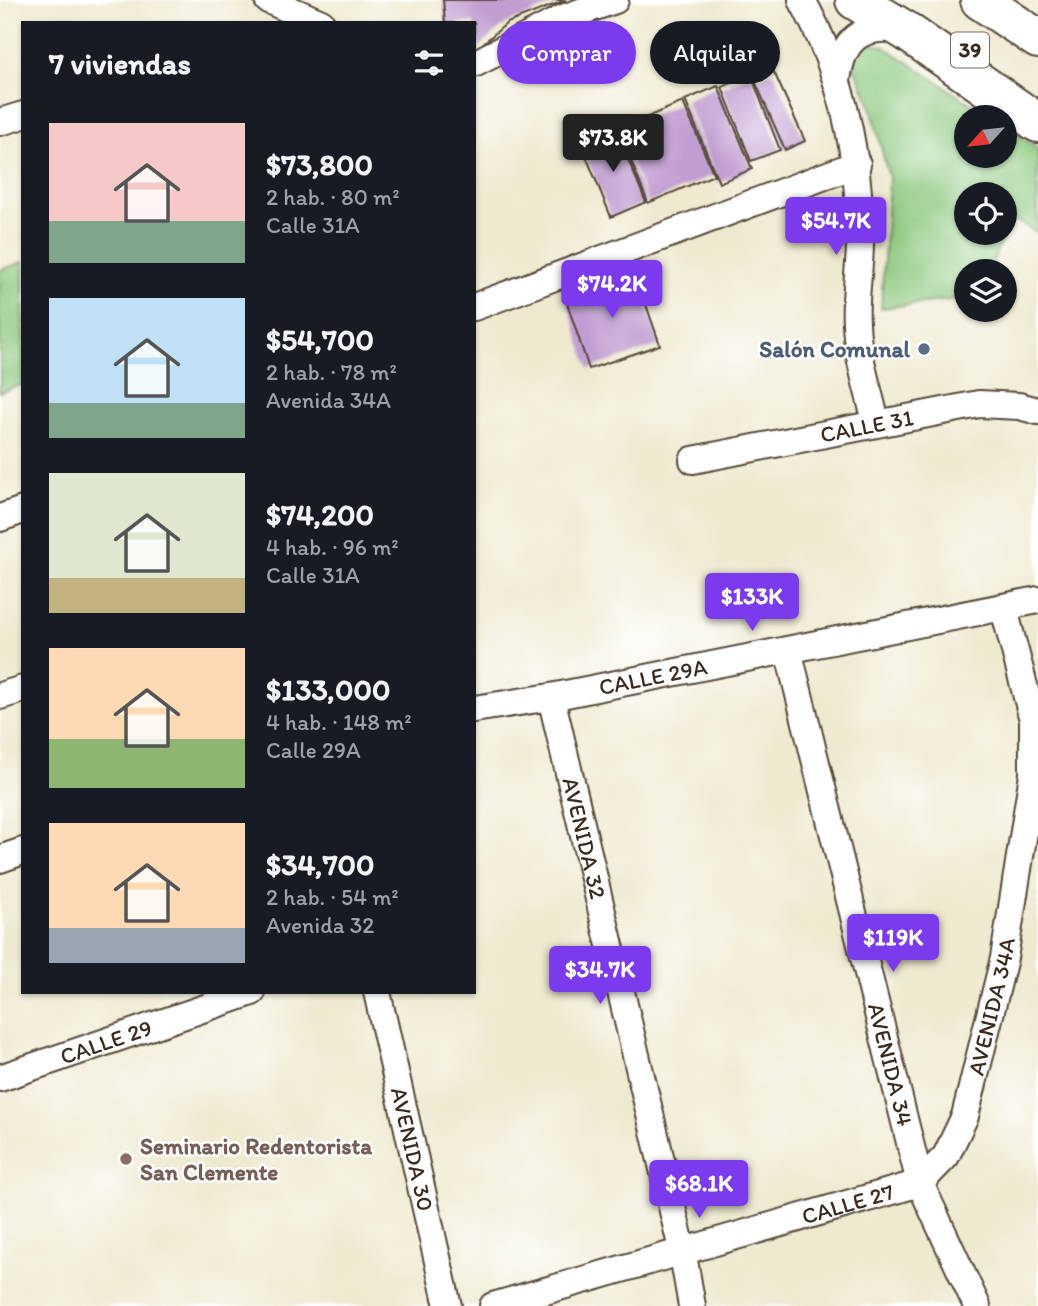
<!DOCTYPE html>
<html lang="es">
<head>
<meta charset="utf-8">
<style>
  body { margin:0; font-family:Itim,sans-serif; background:#20242c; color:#f1f3f6; height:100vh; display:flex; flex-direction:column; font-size:26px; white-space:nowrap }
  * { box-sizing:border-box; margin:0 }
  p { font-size:23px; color:#9ea1a6 }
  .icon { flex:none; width:38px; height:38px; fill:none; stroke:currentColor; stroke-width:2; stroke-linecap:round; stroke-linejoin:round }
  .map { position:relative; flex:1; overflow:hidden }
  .panel { position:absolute; left:21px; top:21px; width:455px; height:973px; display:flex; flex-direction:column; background:#171b24; border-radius:0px; box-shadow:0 2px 5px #0004 }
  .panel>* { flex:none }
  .top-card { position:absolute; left:497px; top:21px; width:436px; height:63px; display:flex; gap:14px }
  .needle { width:46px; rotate:243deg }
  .fabs { position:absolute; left:954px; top:105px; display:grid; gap:14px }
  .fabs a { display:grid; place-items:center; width:63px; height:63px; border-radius:50%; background:#171b24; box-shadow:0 2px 5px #0004; font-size:35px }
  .price { position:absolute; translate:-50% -60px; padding:0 16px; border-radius:7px; background:#7c3aed; color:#fff; font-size:23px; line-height:46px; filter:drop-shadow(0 2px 4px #0008) }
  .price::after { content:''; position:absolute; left:50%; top:42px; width:21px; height:16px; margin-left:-10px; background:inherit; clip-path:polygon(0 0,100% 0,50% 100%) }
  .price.on { background:#222; color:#fff }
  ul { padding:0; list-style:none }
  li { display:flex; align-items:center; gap:21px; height:175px; padding:0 28px }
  li span { display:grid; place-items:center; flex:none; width:196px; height:140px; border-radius:0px; color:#555 }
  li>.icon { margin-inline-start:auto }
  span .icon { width:84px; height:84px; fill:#fffc; stroke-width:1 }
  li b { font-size:30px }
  h2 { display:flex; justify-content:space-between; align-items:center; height:84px; padding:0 28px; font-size:30px }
  .pill { padding:0 24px; border-radius:32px; background:#171b24; box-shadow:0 2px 5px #0004; font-size:24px; line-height:63px }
  .pill.on { background:#7c3aed; color:#fff }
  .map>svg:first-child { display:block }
</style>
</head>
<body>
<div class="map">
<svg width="1038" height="1306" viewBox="0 0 1038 1306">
  <rect width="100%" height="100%" fill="#fff"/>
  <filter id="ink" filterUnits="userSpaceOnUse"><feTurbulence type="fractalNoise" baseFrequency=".0143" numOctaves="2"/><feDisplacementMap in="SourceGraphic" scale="14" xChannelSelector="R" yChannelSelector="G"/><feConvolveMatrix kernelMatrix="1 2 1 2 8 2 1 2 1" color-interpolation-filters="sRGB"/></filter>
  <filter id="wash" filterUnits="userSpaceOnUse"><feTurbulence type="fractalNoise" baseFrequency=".00686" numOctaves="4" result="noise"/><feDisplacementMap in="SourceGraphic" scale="28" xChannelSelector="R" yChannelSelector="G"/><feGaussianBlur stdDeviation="1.57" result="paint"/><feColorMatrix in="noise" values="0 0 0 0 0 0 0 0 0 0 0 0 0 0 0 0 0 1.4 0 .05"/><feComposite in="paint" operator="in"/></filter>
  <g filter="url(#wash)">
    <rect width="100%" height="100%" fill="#eee9cf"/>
    <!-- green -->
    <g fill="#8cc87e" stroke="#64794e" stroke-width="2">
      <path d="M866,43l17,3 108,71h-25v39h38l1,-30 33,22v85l-27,-15 -7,15v-39h-38v39h38l-15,38h-23v27l-85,10 8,-130 -19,-76 -16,-35 2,-17z"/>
      <path d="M23,262v122l-23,8v-122z"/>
    </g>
    <g id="blocks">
      <!-- building -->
      <g fill="#c19ed2">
        <path d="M443,0h123l-59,23 -33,28v-28h-29z"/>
        <path d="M774,72l31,69 -20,9 -30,-69z"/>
        <path d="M751,75l29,75 -29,11 -29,-74z"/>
        <path d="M718,86l34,83 -33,14 -34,-83z"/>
        <path d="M683,102l31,73 -66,28 -30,-74z"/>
        <path d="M592,134l4,7 17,-6 3,7 4,-2 26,62 -35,15 -32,-78z"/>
        <path d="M634,270l26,75 -71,24 -25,-75z"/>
      </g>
    </g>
  </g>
  <g filter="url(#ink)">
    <use href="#blocks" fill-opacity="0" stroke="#564739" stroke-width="2"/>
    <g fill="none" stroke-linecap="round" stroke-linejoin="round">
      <defs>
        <g id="minor">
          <path d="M268,0l53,23"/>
          <path d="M802,0c41,75 58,157 58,243 0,26 -6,54 -4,80 1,33 13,68 20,100"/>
          <path d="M474,64l89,-46 52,-18"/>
          <path d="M837,80c6,-43 24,-56 67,-50"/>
          <path d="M0,122l23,-7"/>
          <path d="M474,307l383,-143"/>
          <path id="s1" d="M693,460l286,-56 40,2 19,5"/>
          <path d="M0,518l23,-8"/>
          <path id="s2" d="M788,650l132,533 57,123"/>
          <path d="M0,696l23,-7"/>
          <path id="s3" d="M551,697l131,552 10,57"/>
          <path id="s4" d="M474,709l77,-12 487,-97"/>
          <path d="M0,859l23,-8"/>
          <path id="s5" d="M377,992l71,314"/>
          <path id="s6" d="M0,1078l252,-86"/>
          <path id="s7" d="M493,1306l427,-123 26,-27 19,-40 39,-158 29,-184v-54l-29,-111"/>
        </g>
        <g id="trunk">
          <path d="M855,0l51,31 132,92"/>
          <path d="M980,0l58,39"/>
        </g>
      </defs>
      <!-- minor casing -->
      <use href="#minor" stroke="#564739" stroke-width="30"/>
      <!-- trunk casing -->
      <use href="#trunk" stroke="#564739" stroke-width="42"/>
      <!-- minor -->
      <use href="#minor" stroke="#fff" stroke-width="26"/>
      <!-- trunk -->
      <use href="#trunk" stroke="#fff" stroke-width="38"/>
    </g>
  </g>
  <!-- markers -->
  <circle fill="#5c6f8a" stroke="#fff" stroke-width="2.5" cx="924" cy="349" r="7"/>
  <circle fill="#8d6e63" stroke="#fff" stroke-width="2.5" cx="126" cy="1159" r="7"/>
  <g text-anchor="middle" stroke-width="5" stroke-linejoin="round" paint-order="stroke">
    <!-- shield labels -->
    <rect fill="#fff" stroke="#766a62" stroke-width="2" x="951" y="32.5" width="38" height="35" rx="5"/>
    <g font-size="21" font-weight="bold" fill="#3b2a1e">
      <text x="970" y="57">39</text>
    </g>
    <!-- service labels -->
    <g font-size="23" font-weight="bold" fill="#4e5e75" stroke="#fff" text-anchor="end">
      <text x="910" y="357">Salón Comunal</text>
    </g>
    <!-- street labels -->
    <g font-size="23" fill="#3b2a1e" stroke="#fff">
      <text dy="8" stroke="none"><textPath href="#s1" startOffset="177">CALLE 31</textPath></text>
      <text dy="8" stroke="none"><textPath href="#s4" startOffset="182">CALLE 29A</textPath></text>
      <text dy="8" stroke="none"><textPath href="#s3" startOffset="145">AVENIDA 32</textPath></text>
      <text dy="8" stroke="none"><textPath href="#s7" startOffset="639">AVENIDA 34A</textPath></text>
      <text dy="8" stroke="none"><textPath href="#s6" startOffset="112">CALLE 29</textPath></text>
      <text dy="8" stroke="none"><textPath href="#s2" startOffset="427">AVENIDA 34</textPath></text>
      <text dy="8" stroke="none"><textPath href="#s5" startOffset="161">AVENIDA 30</textPath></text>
      <text dy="8" stroke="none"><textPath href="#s7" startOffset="369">CALLE 27</textPath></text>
    </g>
    <!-- education labels -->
    <g font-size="23" font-weight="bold" fill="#785e54" stroke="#fff" text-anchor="start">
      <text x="140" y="1154">Seminario Redentorista<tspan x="140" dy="26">San Clemente</tspan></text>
    </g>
  </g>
</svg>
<div class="fabs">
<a><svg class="needle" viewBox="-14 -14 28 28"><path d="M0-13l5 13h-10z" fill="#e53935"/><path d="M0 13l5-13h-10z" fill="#9ea1a6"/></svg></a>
<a><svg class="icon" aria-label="locate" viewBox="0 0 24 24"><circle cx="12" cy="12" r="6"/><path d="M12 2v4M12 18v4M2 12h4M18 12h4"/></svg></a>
<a><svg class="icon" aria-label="layers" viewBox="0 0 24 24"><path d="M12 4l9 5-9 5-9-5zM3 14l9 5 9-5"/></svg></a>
</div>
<b class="price on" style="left:613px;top:174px">$73.8K</b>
<b class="price" style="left:836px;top:257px">$54.7K</b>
<b class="price" style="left:612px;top:320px">$74.2K</b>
<b class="price" style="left:752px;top:633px">$133K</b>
<b class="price" style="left:893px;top:974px">$119K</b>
<b class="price" style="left:600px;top:1006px">$34.7K</b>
<b class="price" style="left:699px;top:1220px">$68.1K</b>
<div class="top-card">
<a class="pill on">Comprar</a>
<a class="pill">Alquilar</a>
</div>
<section class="panel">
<h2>7 viviendas<svg class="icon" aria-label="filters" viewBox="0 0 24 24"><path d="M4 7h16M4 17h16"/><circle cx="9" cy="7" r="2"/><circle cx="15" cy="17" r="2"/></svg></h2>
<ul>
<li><span style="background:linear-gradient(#f6c9c9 70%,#7fa58c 0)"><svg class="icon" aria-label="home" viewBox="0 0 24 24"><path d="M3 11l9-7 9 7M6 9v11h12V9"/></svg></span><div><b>$73,800</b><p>2 hab. · 80 m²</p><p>Calle 31A</p></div></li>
<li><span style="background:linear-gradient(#bfe0f5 75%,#7fa58c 0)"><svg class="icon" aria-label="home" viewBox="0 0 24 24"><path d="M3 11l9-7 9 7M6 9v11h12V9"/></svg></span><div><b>$54,700</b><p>2 hab. · 78 m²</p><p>Avenida 34A</p></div></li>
<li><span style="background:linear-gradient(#dfe7d0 75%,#c2b280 0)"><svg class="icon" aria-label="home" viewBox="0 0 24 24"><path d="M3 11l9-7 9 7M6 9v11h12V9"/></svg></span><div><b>$74,200</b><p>4 hab. · 96 m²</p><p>Calle 31A</p></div></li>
<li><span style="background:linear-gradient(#ffd9b3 65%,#8fb573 0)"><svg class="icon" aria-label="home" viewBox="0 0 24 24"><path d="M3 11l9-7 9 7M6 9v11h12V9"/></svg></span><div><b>$133,000</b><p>4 hab. · 148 m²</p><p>Calle 29A</p></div></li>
<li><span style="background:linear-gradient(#ffd9b3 75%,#9aa5b1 0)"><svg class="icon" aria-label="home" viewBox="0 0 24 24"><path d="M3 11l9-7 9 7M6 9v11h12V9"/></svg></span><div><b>$34,700</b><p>2 hab. · 54 m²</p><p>Avenida 32</p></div></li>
</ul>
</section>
</div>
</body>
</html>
